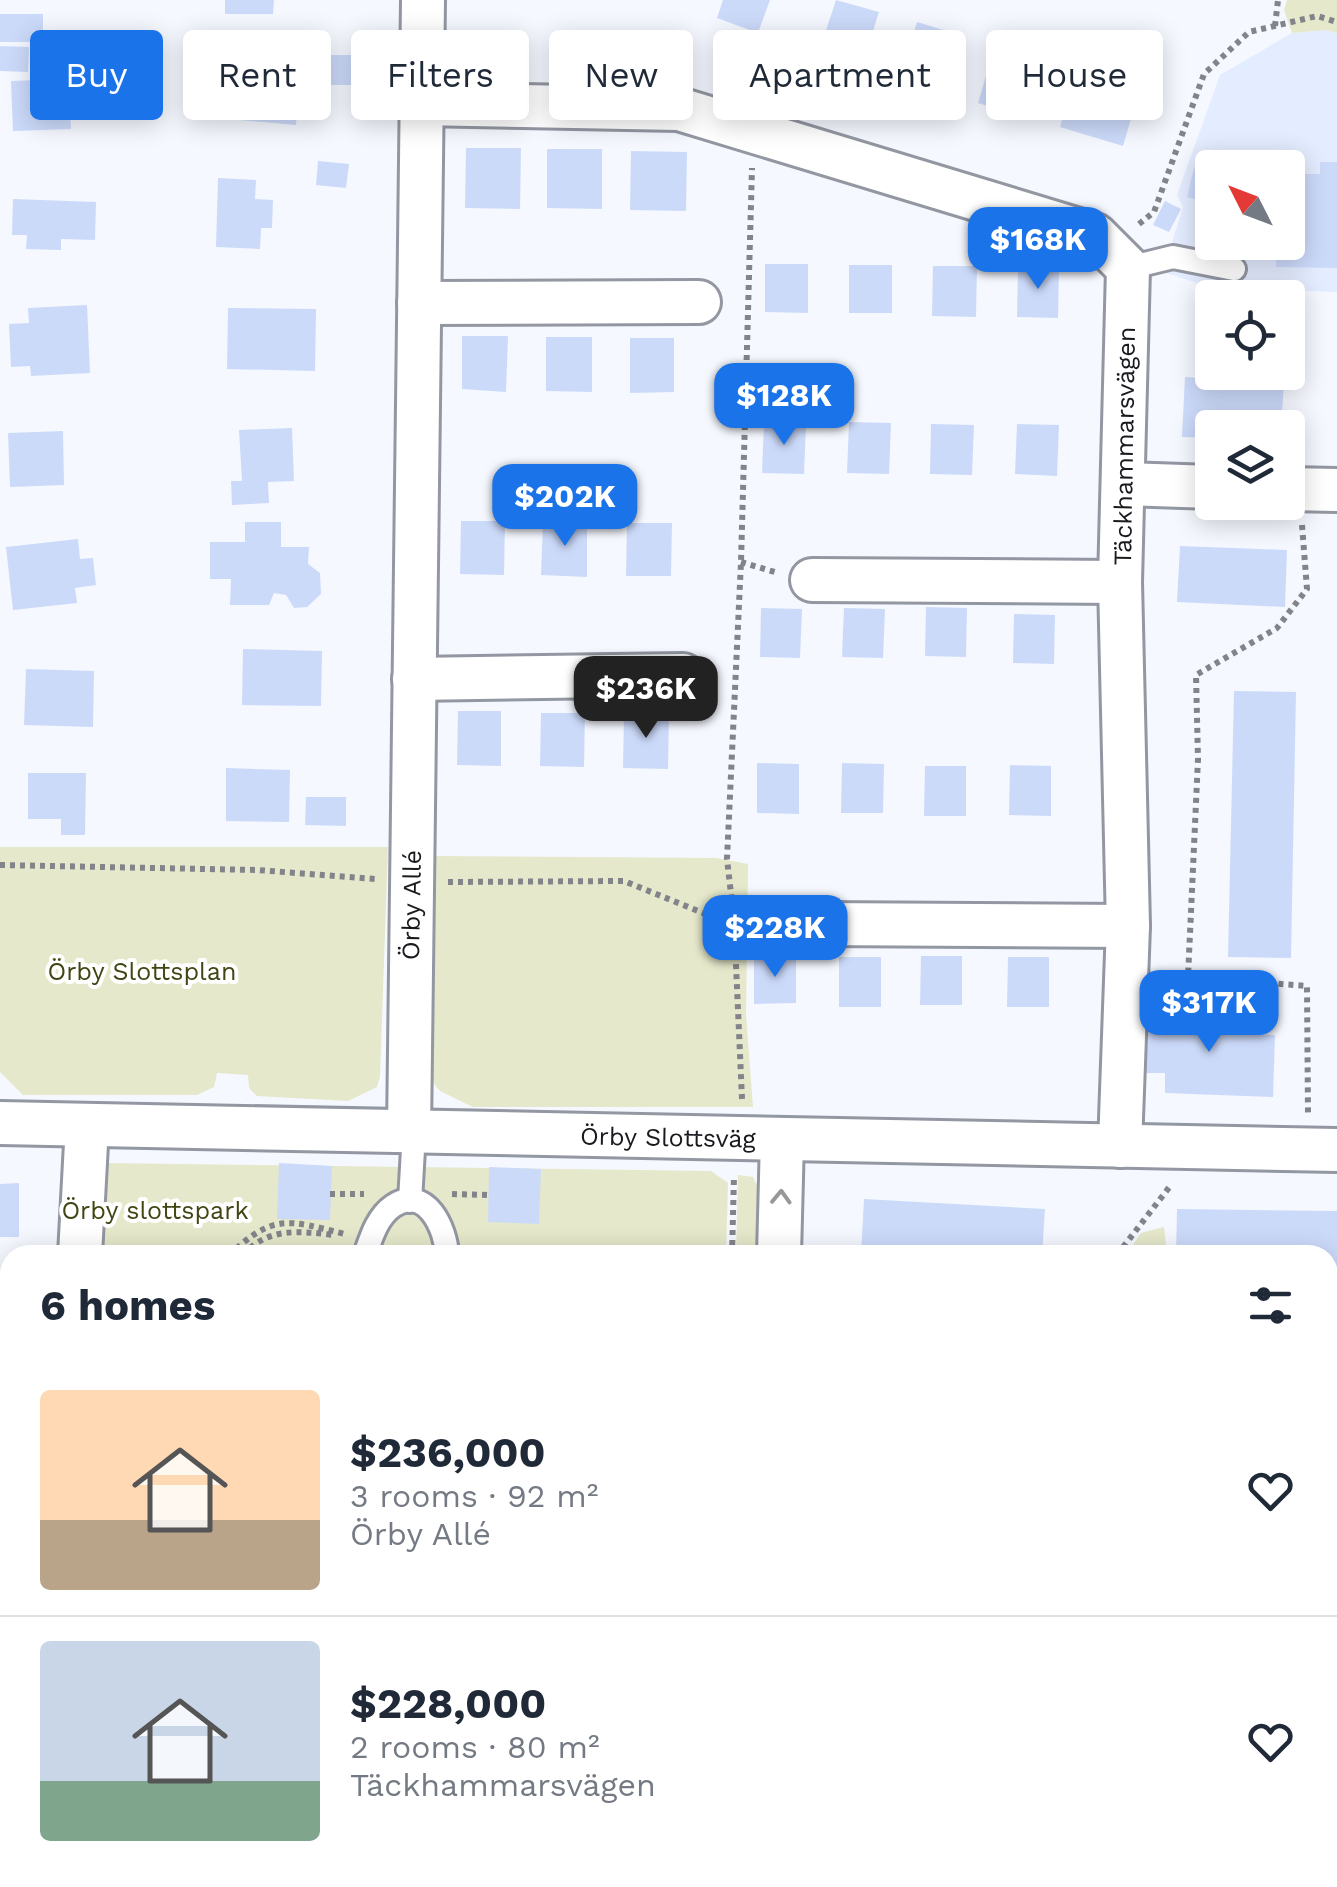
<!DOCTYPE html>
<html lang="en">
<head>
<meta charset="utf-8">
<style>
  body { margin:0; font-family:"Work Sans",sans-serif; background:#f2f2f3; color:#1f2937; height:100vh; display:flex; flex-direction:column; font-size:38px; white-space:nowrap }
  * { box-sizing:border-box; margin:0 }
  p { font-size:32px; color:#747a83 }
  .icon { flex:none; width:55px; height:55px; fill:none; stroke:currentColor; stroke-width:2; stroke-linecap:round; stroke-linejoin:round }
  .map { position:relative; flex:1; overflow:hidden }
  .drawer { position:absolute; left:0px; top:1245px; width:1338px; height:642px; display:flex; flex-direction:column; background:#fff; border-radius:30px 30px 0 0; box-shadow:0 5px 25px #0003 }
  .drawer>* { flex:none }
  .hud { position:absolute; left:30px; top:30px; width:1278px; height:90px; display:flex; gap:20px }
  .needle { width:65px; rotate:312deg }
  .tools { position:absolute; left:1195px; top:150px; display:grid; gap:20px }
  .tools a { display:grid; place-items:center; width:110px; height:110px; border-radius:10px; background:#fff; box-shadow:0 5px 25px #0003; font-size:50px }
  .price { position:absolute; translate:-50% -85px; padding:0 22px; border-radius:20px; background:#1a73e8; color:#fff; font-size:32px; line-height:65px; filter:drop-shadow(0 2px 5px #0008) }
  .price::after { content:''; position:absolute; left:50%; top:60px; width:30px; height:22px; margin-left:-15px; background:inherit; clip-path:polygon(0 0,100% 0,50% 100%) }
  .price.active { background:#222; color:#fff }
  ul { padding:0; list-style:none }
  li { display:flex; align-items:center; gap:30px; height:250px; padding:0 40px }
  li+li { border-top:2px solid #e0e1e3 }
  li span { display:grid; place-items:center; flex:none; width:280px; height:200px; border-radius:10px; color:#555 }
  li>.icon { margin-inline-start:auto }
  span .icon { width:120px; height:120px; fill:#fffc; stroke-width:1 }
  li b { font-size:42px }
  h2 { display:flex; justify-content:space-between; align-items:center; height:120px; padding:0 40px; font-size:42px }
  .chip { padding:0 35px; border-radius:10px; background:#fff; box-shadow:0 5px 25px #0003; font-size:35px; line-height:90px }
  .chip.active { background:#1a73e8; color:#fff }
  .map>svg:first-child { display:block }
</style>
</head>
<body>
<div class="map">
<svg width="1337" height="1887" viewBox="0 0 1337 1887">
  <rect width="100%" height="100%" fill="#f5f8ff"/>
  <!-- built -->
  <path fill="#e4ecff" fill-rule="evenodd" d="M1326,30l11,3v259l-124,-4 -50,-16 20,-65 -6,-12 43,-120 72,-42zM1212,168h76v74h-76z"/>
  <!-- green -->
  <g fill="#e5e8ca">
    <path d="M1287,0h50v33l-11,-3 -34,3 -8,-23z"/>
    <path d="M0,847h388l-8,229 -3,11 -29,14 -91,-5 -8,-8 -1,-13 -31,-2 -3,14 -17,8h-174l-23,-23z"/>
    <path d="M426,856l290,2 32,6 -2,150 7,93h-280l-33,-16 -10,-12z"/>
    <path d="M101,1163l610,8 17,12 -2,72h-632z"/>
    <path d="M738,1175l15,2 6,13 -2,65h-21z"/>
    <path d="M1164,1227l3,28h-41l15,-22z"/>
    <path d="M1328,1323h9v458l-9,1z"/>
    <path d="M65,1878h645l-1,9h-645z"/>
  </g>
  <!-- building -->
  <g fill="#ccdafa">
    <path d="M225,0h49l-1,14h-48z"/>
    <path d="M723,0h47l-12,33 -41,-15z"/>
    <path d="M836,0l43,12 -17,53 -43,-13z"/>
    <rect x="0" y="14" width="43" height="28"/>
    <path d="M917,22l43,13 -16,54 -43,-13z"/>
    <path d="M0,46l29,1 -1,25 -28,-1z"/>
    <path d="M994,49l43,13 -17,54 -42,-13z"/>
    <rect x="310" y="55" width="49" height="30"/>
    <path d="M1076,71l45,14 -6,21 18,6 -10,34 -63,-19z"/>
    <path d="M221,76l63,5 -2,14 16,1 -2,29 -78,-7z"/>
    <path d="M66,79l1,12 23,-1 1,21 -21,1 1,17 -58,2 -2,-50z"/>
    <path d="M466,148h55l-1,61 -55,-1z"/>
    <path d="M547,149h55v60l-55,-1z"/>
    <path d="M631,151l56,1 -1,59 -56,-1z"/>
    <path d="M318,161l31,3 -3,24 -30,-3z"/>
    <path d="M1320,162h17v106l-61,-1v-25h12v-68h32z"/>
    <path d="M1194,168l18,5v31l-25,-7z"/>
    <path d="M218,178l38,2 -1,19 18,1 -1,28h-11l-1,21 -44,-2z"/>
    <path d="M13,199l83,3 -1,38 -34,-1v11l-35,-1 1,-14h-15z"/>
    <path d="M1165,201l16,8 -12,23 -16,-7z"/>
    <path d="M765,264h43v49l-43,-1z"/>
    <rect x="849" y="265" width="43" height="48"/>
    <path d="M933,266h44l-1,51 -44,-1z"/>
    <path d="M1018,267h41l-1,51 -41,-1z"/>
    <path d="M87,305l3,68 -59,3 -1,-10 -19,1 -2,-43 20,-1 -1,-15z"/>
    <path d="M228,308l88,1 -1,62 -88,-2z"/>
    <path d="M462,336h46l-2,56 -44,-3z"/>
    <path d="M546,337h46v55l-46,-1z"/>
    <path d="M630,338h44v54l-44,1z"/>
    <path d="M1185,377l99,5 -3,46h-69v10l-30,-1z"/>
    <path d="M849,422l42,1 -2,51 -42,-1z"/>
    <path d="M764,423l42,1 -2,50 -42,-1z"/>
    <path d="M931,424l43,1 -2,50 -42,-1z"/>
    <path d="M1017,424l42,1 -2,51 -42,-2z"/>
    <path d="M292,428l2,53 -26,1 1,21 -37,2 -1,-24h11l-3,-51z"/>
    <path d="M63,431l1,54 -54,2 -2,-54z"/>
    <path d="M461,521h44l-1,54 -44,-1z"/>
    <path d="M245,522h36v25h28l-1,17 12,9 1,21 -14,13 -13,1 -8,-13 -12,-2 -5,12h-39l1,-26h-21v-37h35z"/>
    <path d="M543,522h44v55l-46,-2z"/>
    <path d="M627,523h45l-1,53h-45z"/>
    <path d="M78,539l2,20 13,-1 3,27 -21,3 2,15 -64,7 -7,-63z"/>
    <path d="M1180,546l107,4 -2,57 -108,-5z"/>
    <path d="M926,607l41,1 -1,49 -41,-1z"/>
    <path d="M761,608l41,1 -2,49 -40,-1z"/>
    <path d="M844,608l41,1 -2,49 -41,-1z"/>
    <path d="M1014,614l41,1 -1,49 -41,-1z"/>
    <path d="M243,649l79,2 -1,55 -79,-1z"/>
    <path d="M26,669l68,2 -1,56 -69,-2z"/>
    <path d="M1234,691l62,1 -5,266 -63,-1z"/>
    <path d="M458,711h43v55l-44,-1z"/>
    <path d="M541,713h44l-1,54 -44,-1z"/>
    <path d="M624,714h45l-1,55 -45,-1z"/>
    <path d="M757,763l42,1v50l-42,-1z"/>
    <path d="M842,763l42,1 -1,49h-42z"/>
    <path d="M1010,765l41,1v50l-42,-1z"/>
    <path d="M925,766h41v50h-42z"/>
    <path d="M226,768l64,2 -1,52 -63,-1z"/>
    <path d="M28,773h58l-1,62h-24v-16h-33z"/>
    <path d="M306,797h40v29l-41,-1z"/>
    <path d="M754,956h42v47l-42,1z"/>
    <path d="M921,956h41v49h-42z"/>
    <rect x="839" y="957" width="42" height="50"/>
    <path d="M1008,957h41v50h-42z"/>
    <path d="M1147,1011l100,4 -1,19 29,1 -2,62 -108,-4v-20h-21z"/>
    <path d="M279,1163l53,3 -2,54 -53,-1z"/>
    <path d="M489,1167l52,2 -2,55 -51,-2z"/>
    <path d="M19,1183v54h-19v-53z"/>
    <path d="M864,1199l181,10 -3,46h-181z"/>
    <path d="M1177,1209l160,2v58h-9v-14h-152z"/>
    <path d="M1328,1835h9v52h-91v-9h82z"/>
  </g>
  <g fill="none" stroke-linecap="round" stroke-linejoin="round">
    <defs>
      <g id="service">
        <path d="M1128,268l45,-11 61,12"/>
        <path d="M410,1201l4,-69"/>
        <path d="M365,1255c6,-17 12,-38 28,-49 33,-22 53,23 54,49"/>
        <path d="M0,1488h10"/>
        <path d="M1100,1887l2,-9"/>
      </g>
      <g id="minor">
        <path d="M421,104l258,5 416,126 33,33 -8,314 8,344 -8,220"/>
        <path d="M419,303l280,-1"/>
        <path d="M1125,484l87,3"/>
        <path d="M1288,489l49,1"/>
        <path d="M812,580l308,2"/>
        <path d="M414,679l269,-4"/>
        <path d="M819,924l309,2"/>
        <path d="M0,1123l1337,27"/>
        <path d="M409,1132l14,-1132"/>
        <path d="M80,1255l7,-130"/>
        <path d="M779,1255l3,-116"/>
        <path d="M44,1887l1,-9"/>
        <path d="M759,1887l1,-9"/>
      </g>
    </defs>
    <!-- service casing -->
    <use href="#service" stroke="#9397a2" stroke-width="28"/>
    <!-- minor casing -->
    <use href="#minor" stroke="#9397a2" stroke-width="48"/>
    <!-- path -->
    <g stroke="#82848a" stroke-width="6" stroke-dasharray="5 5" stroke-linecap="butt">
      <path d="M1275,26l3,-26"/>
      <path d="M1139,224l15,-12 50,-138 45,-42 68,-16 20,6"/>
      <path d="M1302,525l5,64 -30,39 -81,47 2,84 -10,218 119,9 1,128"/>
      <path d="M741,562l37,11"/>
      <path d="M0,865l257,5 118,9"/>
      <path d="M448,882l176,-1 89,36 70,5"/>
      <path d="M742,1099l-8,-179 -7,-61 14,-297 11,-394"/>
      <path d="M330,1194h34"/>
      <path d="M452,1194l37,1"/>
      <path d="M229,1255c45,-42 59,-35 116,-21"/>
      <path d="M243,1255c25,-28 56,-24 91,-20"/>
      <path d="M732,1255l2,-79"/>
      <path d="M1117,1255l54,-70"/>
      <path d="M86,1878l163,9"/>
      <path d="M386,1887v-9"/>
    </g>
    <!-- service -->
    <use href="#service" stroke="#fff" stroke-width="22"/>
    <!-- minor -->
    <use href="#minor" stroke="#fff" stroke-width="42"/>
  </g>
  <!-- one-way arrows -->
  <defs><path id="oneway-chevron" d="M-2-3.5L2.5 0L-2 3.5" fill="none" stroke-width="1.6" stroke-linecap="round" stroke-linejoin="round" transform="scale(2.5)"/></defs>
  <use stroke="#97989a" href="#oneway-chevron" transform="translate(781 1197) rotate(-88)"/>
  <g text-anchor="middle" stroke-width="8" stroke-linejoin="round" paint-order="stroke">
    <!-- street labels -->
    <g font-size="25" fill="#181a1e" stroke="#fff">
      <text transform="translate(1124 446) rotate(-89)" y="9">Täckhammarsvägen</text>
      <text transform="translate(411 905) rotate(-89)" y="9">Örby Allé</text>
      <text transform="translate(668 1137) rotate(1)" y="9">Örby Slottsväg</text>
    </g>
    <!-- park labels -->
    <g font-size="25" fill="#424614" stroke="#fff">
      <text x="142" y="980">Örby Slottsplan</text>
      <text x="155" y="1219">Örby slottspark</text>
    </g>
  </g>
</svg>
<div class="tools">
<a><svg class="needle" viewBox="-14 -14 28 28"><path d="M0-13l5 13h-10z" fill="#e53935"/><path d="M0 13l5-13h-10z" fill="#747a83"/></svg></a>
<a><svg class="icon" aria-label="locate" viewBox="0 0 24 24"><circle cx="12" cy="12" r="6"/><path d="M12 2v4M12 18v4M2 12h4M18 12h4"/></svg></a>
<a><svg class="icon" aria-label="layers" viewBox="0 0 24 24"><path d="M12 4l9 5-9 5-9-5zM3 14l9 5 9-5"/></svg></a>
</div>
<b class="price" style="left:1038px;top:292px">$168K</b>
<b class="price" style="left:784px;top:448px">$128K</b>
<b class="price" style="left:565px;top:549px">$202K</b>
<b class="price active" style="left:646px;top:741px">$236K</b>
<b class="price" style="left:775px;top:980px">$228K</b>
<b class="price" style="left:1209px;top:1055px">$317K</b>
<div class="hud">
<a class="chip active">Buy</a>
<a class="chip">Rent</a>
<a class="chip">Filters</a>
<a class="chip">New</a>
<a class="chip">Apartment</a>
<a class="chip">House</a>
</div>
<section class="drawer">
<h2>6 homes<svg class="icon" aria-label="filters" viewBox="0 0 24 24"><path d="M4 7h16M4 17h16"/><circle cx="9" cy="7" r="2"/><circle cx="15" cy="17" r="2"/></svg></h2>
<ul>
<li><span style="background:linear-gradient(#ffd9b3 65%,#b9a48a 0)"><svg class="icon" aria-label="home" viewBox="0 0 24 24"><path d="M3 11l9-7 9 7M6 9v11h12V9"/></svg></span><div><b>$236,000</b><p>3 rooms · 92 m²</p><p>Örby Allé</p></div><svg class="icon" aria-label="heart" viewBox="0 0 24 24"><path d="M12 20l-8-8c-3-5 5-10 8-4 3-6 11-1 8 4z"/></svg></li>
<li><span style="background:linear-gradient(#c9d6e8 70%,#7fa58c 0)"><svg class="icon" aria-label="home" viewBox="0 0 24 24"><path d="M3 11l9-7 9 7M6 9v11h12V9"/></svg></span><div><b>$228,000</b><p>2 rooms · 80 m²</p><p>Täckhammarsvägen</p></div><svg class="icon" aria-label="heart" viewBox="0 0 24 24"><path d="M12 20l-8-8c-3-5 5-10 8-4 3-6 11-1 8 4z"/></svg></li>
</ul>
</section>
</div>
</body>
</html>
